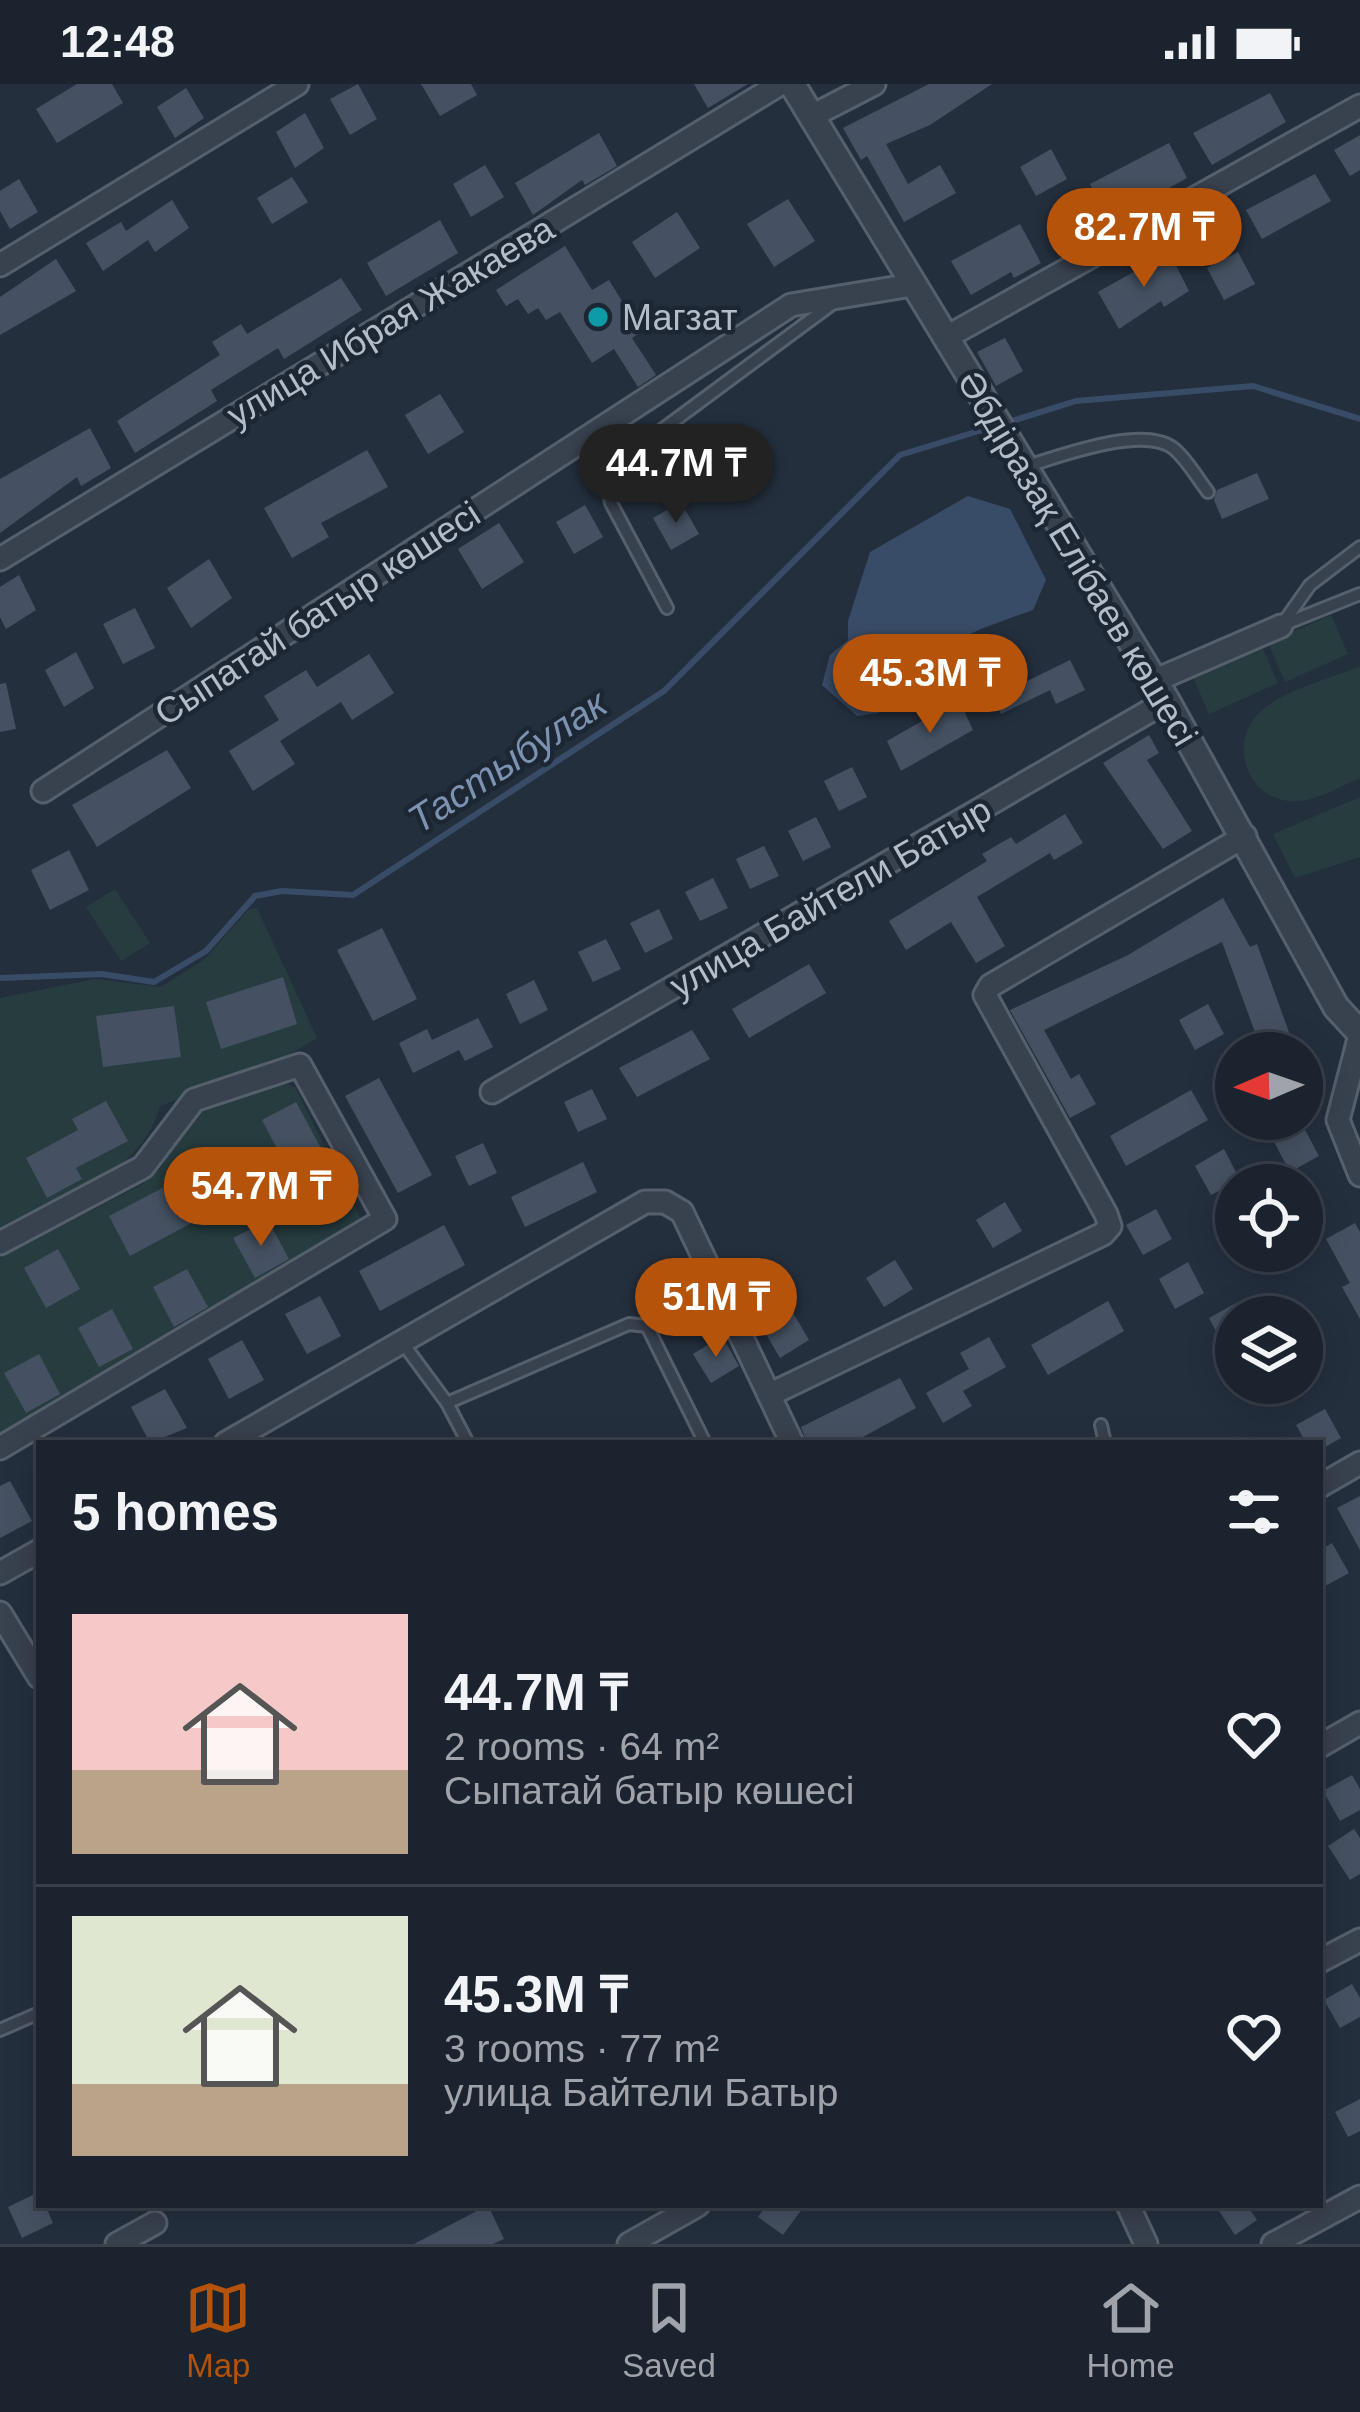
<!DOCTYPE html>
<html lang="en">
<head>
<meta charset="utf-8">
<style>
  body { margin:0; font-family:Helvetica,sans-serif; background:#242b36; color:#f1f3f6; height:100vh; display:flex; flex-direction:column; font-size:45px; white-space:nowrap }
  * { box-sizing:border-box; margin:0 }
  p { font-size:39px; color:#a0a4aa }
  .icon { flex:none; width:66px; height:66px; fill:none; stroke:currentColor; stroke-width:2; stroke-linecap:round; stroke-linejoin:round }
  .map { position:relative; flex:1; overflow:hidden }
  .drawer { position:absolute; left:36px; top:1356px; width:1287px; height:768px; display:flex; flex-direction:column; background:#1b232e; border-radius:0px; box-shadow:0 6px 30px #0003,0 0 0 3px #39404a }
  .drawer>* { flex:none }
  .needle { width:78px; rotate:268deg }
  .fabs { position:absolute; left:1215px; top:948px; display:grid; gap:24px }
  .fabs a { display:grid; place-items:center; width:108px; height:108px; border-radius:50%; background:#1b232e; box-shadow:0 6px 30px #0003,0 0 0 3px #39404a; font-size:60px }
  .price { position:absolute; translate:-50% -102px; padding:0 27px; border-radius:42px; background:#b45309; color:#fff; font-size:39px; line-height:78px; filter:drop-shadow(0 3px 6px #0008) }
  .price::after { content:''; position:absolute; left:50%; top:72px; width:36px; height:27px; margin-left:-18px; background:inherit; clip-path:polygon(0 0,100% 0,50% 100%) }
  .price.selected { background:#222; color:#fff }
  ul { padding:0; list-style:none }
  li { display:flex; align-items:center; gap:36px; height:300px; padding:0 36px }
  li+li { border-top:3px solid #39404a }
  li span { display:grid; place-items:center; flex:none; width:336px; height:240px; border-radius:0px; color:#555 }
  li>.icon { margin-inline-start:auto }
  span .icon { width:144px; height:144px; fill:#fffc; stroke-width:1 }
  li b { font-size:51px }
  h2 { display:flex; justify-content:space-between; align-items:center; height:144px; padding:0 36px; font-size:51px }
  .status { display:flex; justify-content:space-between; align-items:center; height:84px; padding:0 60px; background:#1b232e; direction:ltr }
  .status svg { height:33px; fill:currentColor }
  .tab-bar { display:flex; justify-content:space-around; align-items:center; height:168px; border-top:3px solid #39404a; background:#1b232e; font-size:33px; color:#a0a4aa }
  .tab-bar a { display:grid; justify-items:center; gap:6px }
  .tab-bar .selected { color:#b45309 }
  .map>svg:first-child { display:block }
</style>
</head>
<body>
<div class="status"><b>12:48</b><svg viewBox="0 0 49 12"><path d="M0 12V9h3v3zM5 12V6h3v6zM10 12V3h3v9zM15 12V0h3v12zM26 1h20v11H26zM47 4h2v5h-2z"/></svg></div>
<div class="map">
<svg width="1360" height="2160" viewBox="0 0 1360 2160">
  <rect width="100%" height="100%" fill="#242f3e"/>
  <!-- green -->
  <g fill="#263c3f">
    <path d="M1331,531l17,39 -63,28 -17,-39z"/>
    <path d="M1261,560l17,39 -69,31 -17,-39z"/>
    <path d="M1360,582v112c-19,8 -42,22 -62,23 -47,4 -71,-53 -41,-86 22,-24 73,-36 103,-49z"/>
    <path d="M1360,713v60l-65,21 -22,-44z"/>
    <path d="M115,805l35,54 -29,18 -35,-54z"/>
    <path d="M257,824l60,130 -40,24 -117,44c-17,68 -102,95 -160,125v-233l95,-19 66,8 44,-28 44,-50z"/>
    <path d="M280,998l15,5 65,130 -9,11 -351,207v-177l139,-72 22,-18 26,-47 16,-12z"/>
  </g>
  <!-- water -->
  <path fill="#394c67" d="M968,412l42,13 36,71 -13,30c-73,26 -108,37 -155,103l-21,3 -35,-31 8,-30 18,-15v-19l22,-69z"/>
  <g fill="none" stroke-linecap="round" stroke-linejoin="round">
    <!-- stream -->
    <g stroke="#394c67" stroke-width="6">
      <path d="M1012,337l64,-20 177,-15 107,33"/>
      <path d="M0,894l102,-4 52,8 52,-31 49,-55 27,-5 71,4 311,-204 236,-236 82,-25"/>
    </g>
  </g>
  <!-- building -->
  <g fill="#455162">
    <path d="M112,0l11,19 -66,40 -21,-34 41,-25z"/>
    <path d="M358,0l19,35 -27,16 -20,-36z"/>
    <path d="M421,0h50l6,11 -37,21z"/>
    <path d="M694,0h54l-40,24z"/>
    <path d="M929,0h63l-62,41 -44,19 22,40 32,-19 16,28 -52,29 -37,-66 -6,4 -18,-32z"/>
    <path d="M186,4l18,30 -29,20 -18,-31z"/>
    <path d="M1270,9l16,29 -74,43 -19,-32z"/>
    <path d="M305,29l19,35 -29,20 -19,-36z"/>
    <path d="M599,49l18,33 -32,19 -3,-5 -49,35 -18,-32z"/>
    <path d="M1360,51v35l-10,6 -16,-26z"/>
    <path d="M1169,59l18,35 -77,43 -20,-37z"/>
    <path d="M1051,65l16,30 -31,17 -16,-29z"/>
    <path d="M485,81l19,32 -33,20 -18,-33z"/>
    <path d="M1315,90l16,27 -69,38 -16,-29z"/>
    <path d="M292,93l16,25 -36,22 -15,-26z"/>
    <path d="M19,95l19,33 -28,17 -10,-18v-20z"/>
    <path d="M788,115l27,42 -41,26 -27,-43z"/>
    <path d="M172,116l17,28 -34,24 -7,-12 -45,31 -17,-28 35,-21 5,9z"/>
    <path d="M677,128l23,36 -45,30 -23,-36z"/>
    <path d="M440,136l18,33 -72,43 -19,-33z"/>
    <path d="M1020,140l21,39 -27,15 -3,-6 -40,23 -20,-34z"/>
    <path d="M565,162l27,44 17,-10 32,52 -9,6 24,37 -18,12 -24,-38 -22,14 -32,-51 -14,8 -8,-12 -10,6 -10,-15 -12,7 -10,-16z"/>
    <path d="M1169,168l20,39 -25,16 -3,-6 -42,28 -21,-37z"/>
    <path d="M1238,168l17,32 -31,16 -17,-32z"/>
    <path d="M56,175l20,32 -76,44v-38z"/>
    <path d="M341,194l21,32 -78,49 -6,-11 -67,42 6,11 -82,52 -18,-32 103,-66 -8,-13 29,-18 6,10z"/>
    <path d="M1005,254l18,33 -27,15 -19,-34z"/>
    <path d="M440,310l24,38 -36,22 -23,-39z"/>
    <path d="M90,344l21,40 -30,18 -4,-9 -77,56v-54z"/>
    <path d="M367,366l21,37 -67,36 8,14 -37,21 -28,-50z"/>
    <path d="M1257,389l12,26 -47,20 -8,-19 3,-10z"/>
    <path d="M681,418l18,32 -28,16 -18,-32z"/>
    <path d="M585,421l18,32 -29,17 -18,-32z"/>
    <path d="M499,439l25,39 -42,27 -24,-40z"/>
    <path d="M209,475l23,39 -41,30 -24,-40z"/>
    <path d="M19,491l17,35 -30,19 -6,-12v-30z"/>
    <path d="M135,524l20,40 -32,16 -20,-40z"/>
    <path d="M76,568l18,36 -30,19 -19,-37z"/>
    <path d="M369,570l25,39 -42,27 -11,-18 -61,39 15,23 -42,27 -24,-40 50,-31 -15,-24 42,-26 11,17z"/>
    <path d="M1070,576l15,30 -29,14 -6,-14 -49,24 -14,-30 28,-13 6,13z"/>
    <path d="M6,599l10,46 -16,3v-48z"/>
    <path d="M959,616l14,30 -72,41 -14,-30z"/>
    <path d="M1149,651l10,18 -12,7 45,71 -29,18 -60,-86z"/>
    <path d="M167,666l24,38 -94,59 -25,-42z"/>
    <path d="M852,683l15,30 -28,14 -15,-30z"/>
    <path d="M1065,730l18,29 -29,17 -4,-7 -73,44 28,49 -29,17 -25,-41 -45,28 -17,-29 98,-60 -5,-7 29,-17 5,7z"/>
    <path d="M816,733l15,30 -28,14 -15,-30z"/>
    <path d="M764,762l15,30 -29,13 -14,-30z"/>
    <path d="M69,766l20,40 -39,20 -19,-40z"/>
    <path d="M713,794l15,30 -28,13 -15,-29z"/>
    <path d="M1223,814l27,49 7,-3 33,91 -30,11 -38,-104 -178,88 27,49 8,-5 17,30 -26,14 -60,-108 118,-55z"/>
    <path d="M659,825l14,30 -28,14 -15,-30z"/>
    <path d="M382,844l35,71 -44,22 -36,-71z"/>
    <path d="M606,855l15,30 -28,13 -15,-30z"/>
    <path d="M809,880l17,29 -77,45 -17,-29z"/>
    <path d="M283,893l14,47 -76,25 -15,-47z"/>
    <path d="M534,896l14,30 -28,14 -14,-30z"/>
    <path d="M1208,920l16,30 -29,16 -16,-30z"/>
    <path d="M174,922l7,51 -78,10 -7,-51z"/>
    <path d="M478,934l15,29 -28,14 -6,-11 -46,23 -14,-30 28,-14 5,11z"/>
    <path d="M692,946l18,29 -73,38 -18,-29z"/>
    <path d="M379,994l53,97 -34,18 -53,-97z"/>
    <path d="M592,1005l15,30 -29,13 -14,-30z"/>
    <path d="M1191,1006l17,30 -82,46 -16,-30z"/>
    <path d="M106,1017l22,40 -52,27 6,11 -35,19 -21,-40 52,-28 -6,-11z"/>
    <path d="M296,1018l53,98 -35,19 -52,-99z"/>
    <path d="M1303,1042l16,30 -29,16 -16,-30z"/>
    <path d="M483,1059l14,30 -28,13 -14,-30z"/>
    <path d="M1224,1065l16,31 -29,15 -16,-29z"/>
    <path d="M583,1078l14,30 -72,35 -14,-30z"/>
    <path d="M193,1088l21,39 -84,45 -21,-40z"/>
    <path d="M1005,1118l17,29 -29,17 -17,-28z"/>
    <path d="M1156,1125l16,30 -29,16 -17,-30z"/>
    <path d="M268,1136l21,39 -34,19 -22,-40z"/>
    <path d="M1355,1139l5,9v87l-18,-32 8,-4 -24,-44z"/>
    <path d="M444,1141l21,40 -85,46 -21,-40z"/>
    <path d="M58,1165l22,40 -34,19 -22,-40z"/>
    <path d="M895,1176l18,29 -29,18 -18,-29z"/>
    <path d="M1188,1178l16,31 -29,16 -16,-30z"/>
    <path d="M187,1185l21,38 -34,20 -21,-40z"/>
    <path d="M320,1212l21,40 -34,18 -22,-40z"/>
    <path d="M1108,1217l16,30 -76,44 -17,-30z"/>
    <path d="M1236,1219v39l-11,6 -16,-30z"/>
    <path d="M112,1225l21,40 -34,18 -21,-39z"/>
    <path d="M792,1227l17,29 -29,18 -17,-29z"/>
    <path d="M722,1252l17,30 -28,17 -18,-29z"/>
    <path d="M989,1253l17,30 -43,24 9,15 -29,17 -17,-30 43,-24 -9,-16z"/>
    <path d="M242,1256l22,40 -35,19 -21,-40z"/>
    <path d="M39,1270l21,40 -34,19 -22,-40z"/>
    <path d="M900,1294l16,30 -64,35h-45l-6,-16z"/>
    <path d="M165,1305l22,39 -37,15 -19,-36z"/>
    <path d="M1325,1325l16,29 -21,12v-7h-14l-10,-18z"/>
    <path d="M10,1397l22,40 -32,17v-52z"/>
    <path d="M1360,1412v54l-23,-42z"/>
    <path d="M1332,1459l17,30 -29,16v-39z"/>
    <path d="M1352,1691l8,14v21l-20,11 -17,-30z"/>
    <path d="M1354,1745l6,9v36l-10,6 -22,-34z"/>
    <path d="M1352,1900l8,14v19l-20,11 -16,-28z"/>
    <path d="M1360,2015v32l-12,6 -13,-25z"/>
    <path d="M39,2108v13h6l8,18 -31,15 -14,-31z"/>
    <path d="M488,2121l16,34 -11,5h-79z"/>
    <path d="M766,2121h39l-22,30 -25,-18z"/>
    <path d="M1227,2121h20l10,15 -22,15 -16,-24z"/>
  </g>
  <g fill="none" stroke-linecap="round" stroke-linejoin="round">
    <defs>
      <g id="service">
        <path d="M1027,382c34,-10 115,-41 146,-18 14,11 24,30 35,44"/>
        <path d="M667,524l-56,-105 -6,-31 227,-168"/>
        <path d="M1285,540l75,-30"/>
        <path d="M1281,542l29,-41 50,-38"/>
        <path d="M402,1258l45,61 21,40"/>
        <path d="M447,1319l182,-79 18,2 58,117"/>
        <path d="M1101,1341l4,18"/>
        <path d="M0,1946l39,-17"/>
      </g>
      <g id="minor">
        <path d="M814,31l60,-31"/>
        <path d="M0,181l297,-181"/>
        <path d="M945,254l415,-232"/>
        <path d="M0,475l780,-475"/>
        <path d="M1154,597l127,-55"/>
        <path d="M43,707l748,-486 121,-20"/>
        <path d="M1360,951l-22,85 22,55"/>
        <path d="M492,1008l675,-391"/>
        <path d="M0,1159l143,-76 51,-67 106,-35 85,154 -385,229"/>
        <path d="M769,1311l334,-161 7,-8 -4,-12 -121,-219 5,-9 255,-150"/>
        <path d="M226,1359l419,-241h20l17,10 110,231"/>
        <path d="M1320,1402l40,-23"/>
        <path d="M0,1489l39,-22"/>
        <path d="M0,1529l39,64"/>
        <path d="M1320,1662l40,-23"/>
        <path d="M1320,1877l40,-21"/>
        <path d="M1128,2121l18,39"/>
        <path d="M117,2160l38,-21"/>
        <path d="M629,2160l69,-39"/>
        <path d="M1273,2160l87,-47"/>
      </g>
      <path id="tertiary" d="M792,0l375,617 169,306 24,26"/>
    </defs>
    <!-- service casing -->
    <use href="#service" stroke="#565f6c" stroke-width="16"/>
    <!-- minor casing -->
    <use href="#minor" stroke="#565f6c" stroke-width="27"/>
    <!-- tertiary casing -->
    <use href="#tertiary" stroke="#565f6c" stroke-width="30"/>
    <!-- service -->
    <use href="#service" stroke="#38414e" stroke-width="10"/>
    <!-- minor -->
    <use href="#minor" stroke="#38414e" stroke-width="21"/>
    <!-- tertiary -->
    <use href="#tertiary" stroke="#38414e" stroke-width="24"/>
  </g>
  <!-- markers -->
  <circle fill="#0f9aa8" stroke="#1d2633" stroke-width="4.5" cx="598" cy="233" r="12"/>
  <g text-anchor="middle" stroke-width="9" stroke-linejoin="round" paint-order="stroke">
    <!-- poi labels -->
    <g font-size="36" fill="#b4bcc9" stroke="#1d2633" text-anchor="start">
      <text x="622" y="246">Магзат</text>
    </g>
    <!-- street labels -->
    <g font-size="36" fill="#b4bcc9" stroke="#1d2633">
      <text transform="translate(390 237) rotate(-31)" y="13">улица Ибрая Жакаева</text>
      <text transform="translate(1078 474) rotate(59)" y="13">Әбдіразақ Елібаев көшесі</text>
      <text transform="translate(317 529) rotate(-33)" y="13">Сыпатай батыр көшесі</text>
      <text transform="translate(830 813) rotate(-30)" y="13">улица Байтели Батыр</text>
    </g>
    <!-- water labels -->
    <g font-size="39" font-style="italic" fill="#7c92b1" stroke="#1d2633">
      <text transform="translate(507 677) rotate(-33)" y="14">Тастыбулак</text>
    </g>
  </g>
</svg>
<div class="fabs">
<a><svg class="needle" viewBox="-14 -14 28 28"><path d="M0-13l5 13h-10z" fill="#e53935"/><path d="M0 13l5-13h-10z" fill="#a0a4aa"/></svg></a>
<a><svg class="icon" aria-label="locate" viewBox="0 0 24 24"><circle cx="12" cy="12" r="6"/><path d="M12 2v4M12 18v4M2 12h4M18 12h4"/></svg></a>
<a><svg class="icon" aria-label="layers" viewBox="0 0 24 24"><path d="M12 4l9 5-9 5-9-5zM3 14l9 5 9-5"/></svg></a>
</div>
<b class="price" style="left:1144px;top:206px">82.7M ₸</b>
<b class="price selected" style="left:676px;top:442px">44.7M ₸</b>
<b class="price" style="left:930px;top:652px">45.3M ₸</b>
<b class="price" style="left:261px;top:1165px">54.7M ₸</b>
<b class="price" style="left:716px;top:1276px">51M ₸</b>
<section class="drawer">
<h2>5 homes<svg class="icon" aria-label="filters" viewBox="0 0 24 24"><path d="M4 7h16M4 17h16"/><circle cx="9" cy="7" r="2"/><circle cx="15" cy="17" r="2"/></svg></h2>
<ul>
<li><span style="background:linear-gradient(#f6c9c9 65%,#b9a48a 0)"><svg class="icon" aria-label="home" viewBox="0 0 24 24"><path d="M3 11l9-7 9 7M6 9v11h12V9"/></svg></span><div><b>44.7M ₸</b><p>2 rooms · 64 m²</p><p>Сыпатай батыр көшесі</p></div><svg class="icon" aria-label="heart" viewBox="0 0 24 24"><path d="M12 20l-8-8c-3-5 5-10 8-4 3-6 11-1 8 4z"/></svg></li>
<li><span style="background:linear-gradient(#dfe7d0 70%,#b9a48a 0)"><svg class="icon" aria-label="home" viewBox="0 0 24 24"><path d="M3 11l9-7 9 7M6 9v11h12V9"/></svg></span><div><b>45.3M ₸</b><p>3 rooms · 77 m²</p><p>улица Байтели Батыр</p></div><svg class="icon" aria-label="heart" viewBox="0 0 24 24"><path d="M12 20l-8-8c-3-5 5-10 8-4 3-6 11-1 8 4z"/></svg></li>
</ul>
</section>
</div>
<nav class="tab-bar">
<a class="selected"><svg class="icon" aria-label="map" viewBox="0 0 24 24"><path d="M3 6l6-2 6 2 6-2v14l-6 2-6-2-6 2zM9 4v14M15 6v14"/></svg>Map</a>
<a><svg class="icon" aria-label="saved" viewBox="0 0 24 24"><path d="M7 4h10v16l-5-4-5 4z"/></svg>Saved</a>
<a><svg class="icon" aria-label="home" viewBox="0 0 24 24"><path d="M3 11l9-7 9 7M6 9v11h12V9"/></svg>Home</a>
</nav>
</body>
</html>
